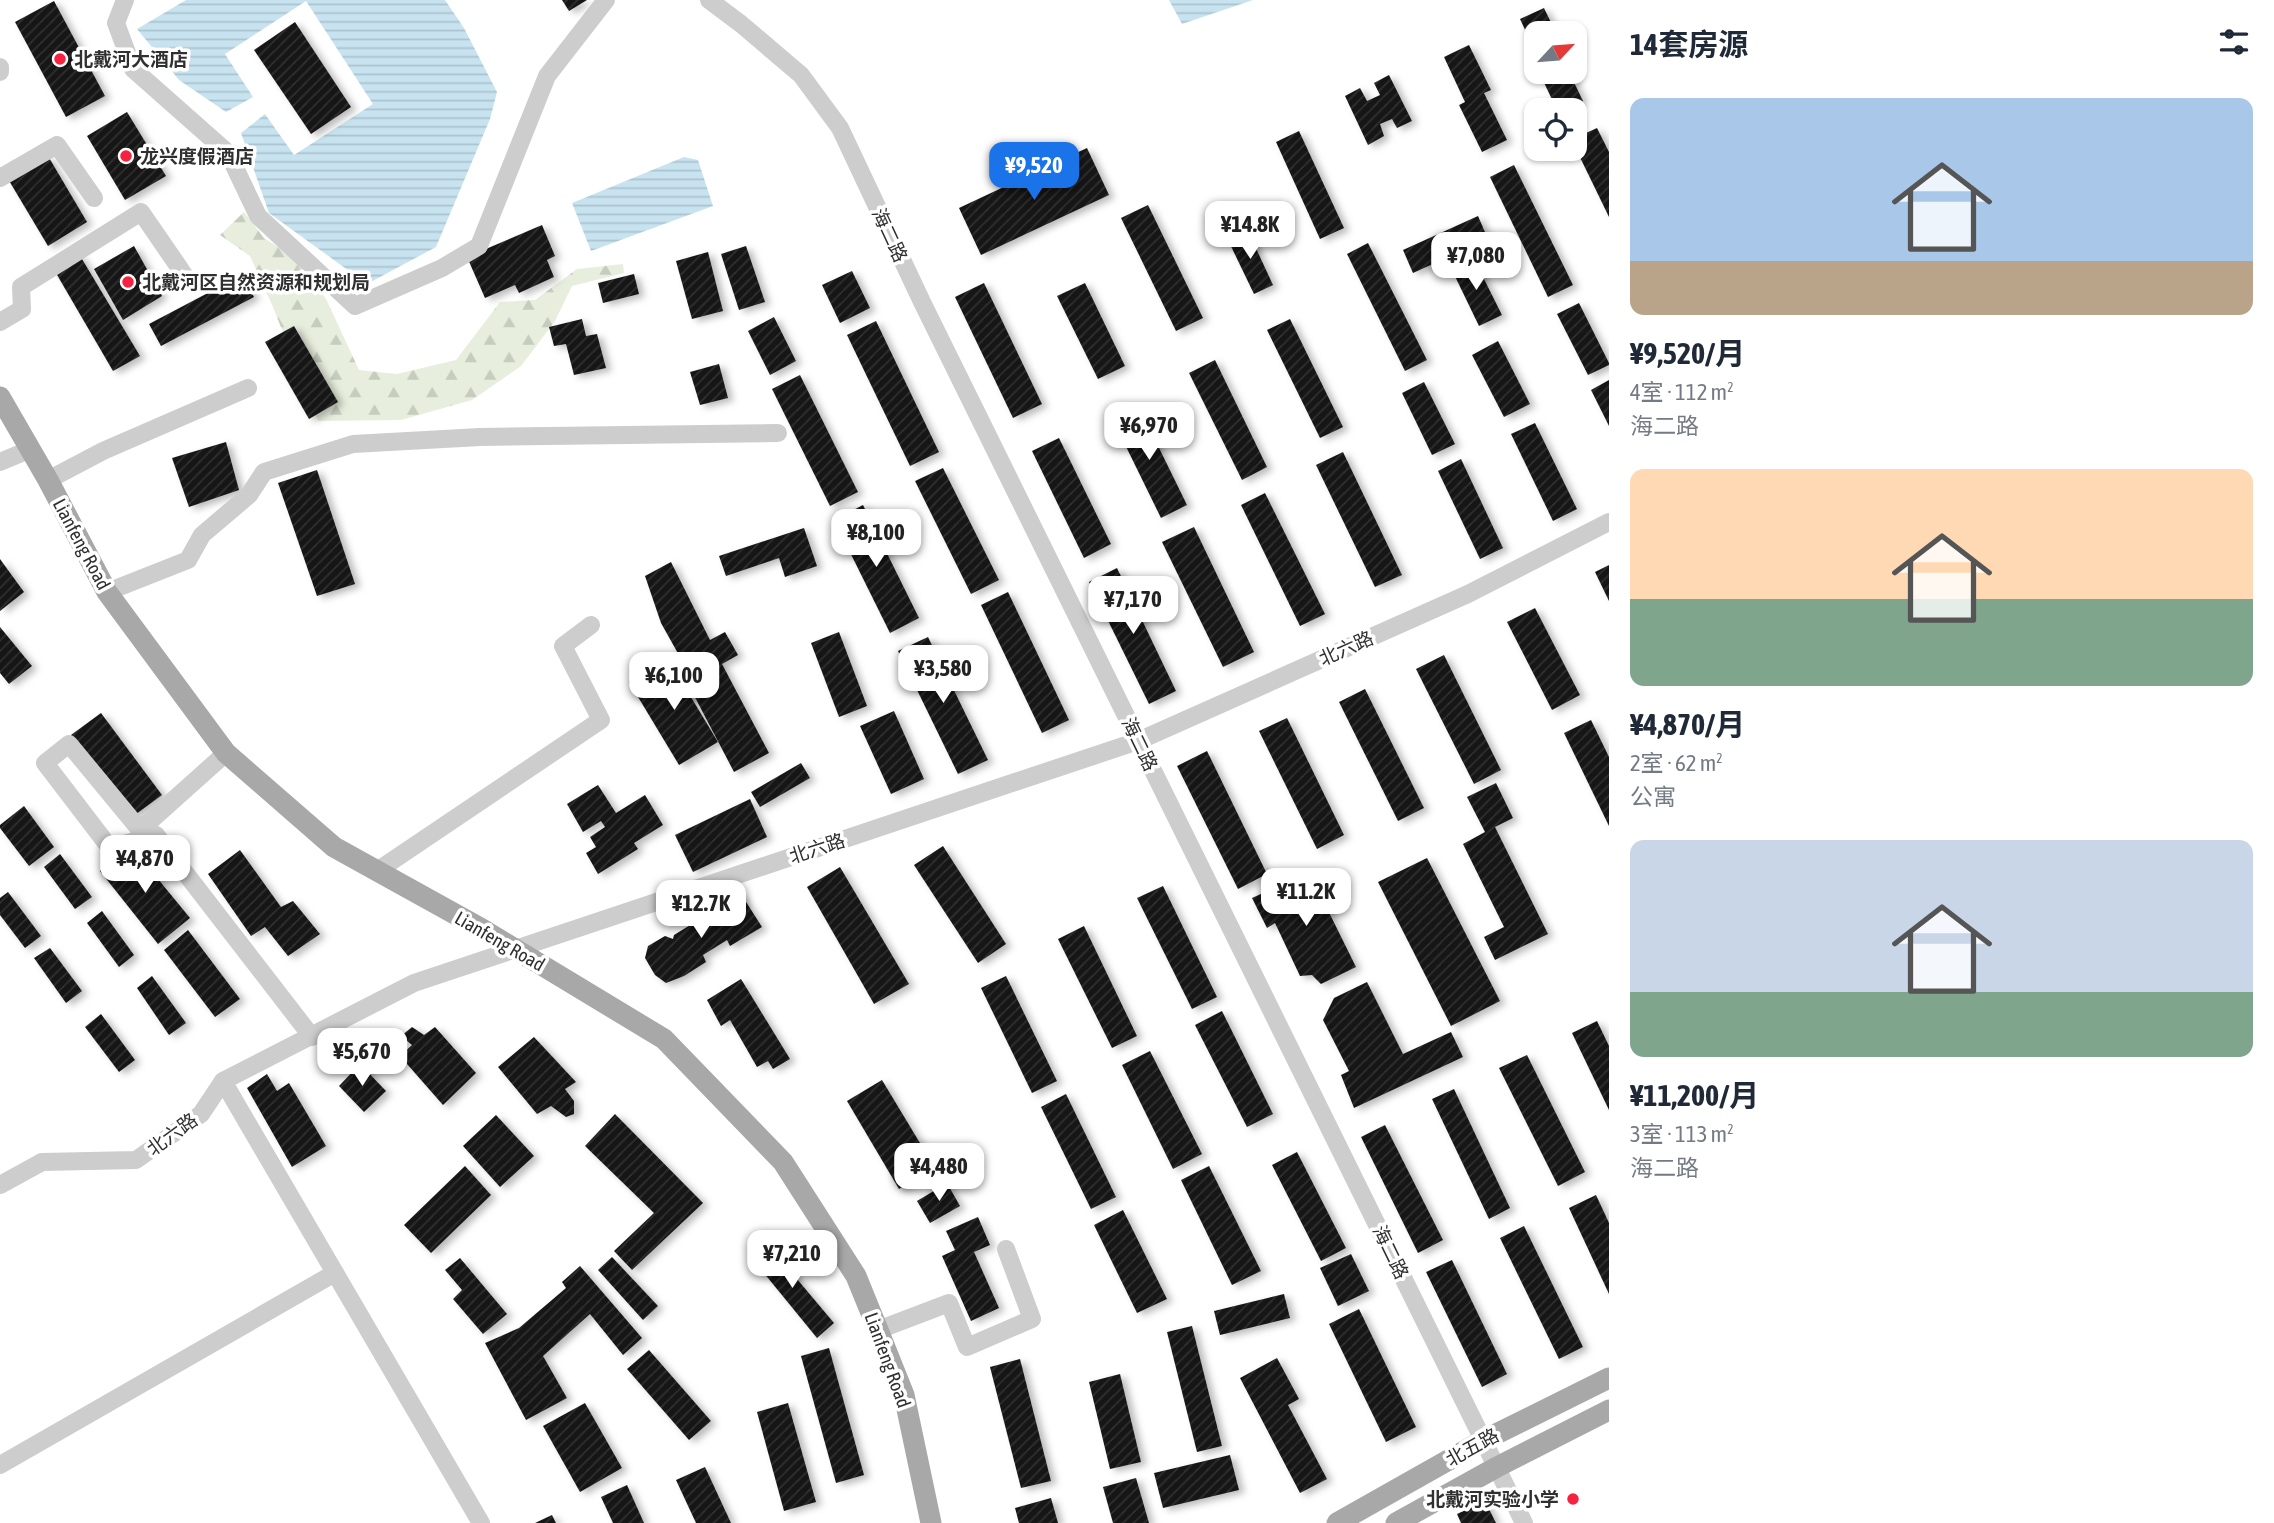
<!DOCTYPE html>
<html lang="zh">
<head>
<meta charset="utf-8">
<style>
  body { margin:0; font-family:"Asap Condensed","Noto Sans SC",sans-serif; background:#f2f2f3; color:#1f2937; height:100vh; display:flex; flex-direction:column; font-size:26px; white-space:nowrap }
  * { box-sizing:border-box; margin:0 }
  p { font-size:23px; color:#747a83 }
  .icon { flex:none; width:38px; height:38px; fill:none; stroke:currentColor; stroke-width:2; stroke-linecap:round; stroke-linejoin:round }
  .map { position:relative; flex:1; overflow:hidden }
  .details { display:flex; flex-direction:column; background:#fff; width:665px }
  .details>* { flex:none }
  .needle { width:46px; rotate:64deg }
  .controls { position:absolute; left:1524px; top:21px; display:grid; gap:14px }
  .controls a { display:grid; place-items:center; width:63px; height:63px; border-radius:14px; background:#fff; box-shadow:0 2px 5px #0004; font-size:35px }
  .price { position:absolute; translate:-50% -60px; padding:0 16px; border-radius:14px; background:#fff; color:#222; font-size:23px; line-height:46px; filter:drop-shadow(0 2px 4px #0008) }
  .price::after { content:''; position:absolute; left:50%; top:42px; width:21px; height:16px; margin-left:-10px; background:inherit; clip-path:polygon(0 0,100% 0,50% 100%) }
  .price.current { background:#1a73e8; color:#fff }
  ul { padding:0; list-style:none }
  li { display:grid; align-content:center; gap:14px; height:371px; padding:0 21px }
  li span { display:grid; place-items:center; height:217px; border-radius:14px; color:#555 }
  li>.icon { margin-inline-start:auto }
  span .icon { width:126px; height:126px; fill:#fffc; stroke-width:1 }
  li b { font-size:30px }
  h2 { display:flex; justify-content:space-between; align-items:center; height:84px; padding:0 21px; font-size:30px }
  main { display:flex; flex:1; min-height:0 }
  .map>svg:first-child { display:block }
</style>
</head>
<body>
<main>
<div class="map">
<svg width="1609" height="1523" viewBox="0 0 1609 1523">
  <defs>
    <pattern id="forest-firs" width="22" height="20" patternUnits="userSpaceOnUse" patternTransform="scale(1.75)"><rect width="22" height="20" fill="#e7eedd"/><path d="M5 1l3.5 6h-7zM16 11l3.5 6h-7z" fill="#c6ccbe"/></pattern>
    <pattern id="water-rules" width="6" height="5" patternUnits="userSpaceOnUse" patternTransform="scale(1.75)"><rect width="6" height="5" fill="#c8e3f0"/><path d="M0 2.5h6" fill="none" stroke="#acc3ce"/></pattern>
    <pattern id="building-hatch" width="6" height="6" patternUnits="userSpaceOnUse" patternTransform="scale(1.75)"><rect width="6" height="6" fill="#171717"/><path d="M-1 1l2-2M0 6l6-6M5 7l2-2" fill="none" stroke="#303030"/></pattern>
    <filter id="shadow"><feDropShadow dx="5.5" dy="3" stdDeviation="3.5" flood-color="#0004"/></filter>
  </defs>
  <rect width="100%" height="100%" fill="#fff"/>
  <!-- forest -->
  <path fill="url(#forest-firs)" d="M244,212l20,26 34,22 28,39 33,71 38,4 59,-14 44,-58 35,-2 42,-31 46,-5 1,9 -52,13 -17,35 -34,45 -49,34 -71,20 -83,1 -45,-114 -23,-51 -30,-21z"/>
  <!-- water -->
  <g fill="url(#water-rules)">
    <path d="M186,0h259l19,28 33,64 -7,27 -54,128 -69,37 -98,-71 -28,-80 24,-19 29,41 79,-51 -67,-103 -81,53 28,43 -27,15 -47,-32 -42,-51z"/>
    <path d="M1169,0h84l-71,24z"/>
    <path d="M684,157l14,3 15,46 -122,45 -19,-48z"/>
  </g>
  <!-- building -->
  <g fill="url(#building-hatch)" filter="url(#shadow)">
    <path d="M562,0h25l-18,11z"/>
    <path d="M54,1l51,95 -39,21 -51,-95z"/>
    <path d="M1544,8l12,25h-20v20l-16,-34z"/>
    <path d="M295,22l56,85 -40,27 -57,-84z"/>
    <path d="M1469,45l22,45 -7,3 23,47 -25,12 -23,-47 6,-3 -21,-45z"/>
    <path d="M1539,72h30l14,29 -20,9h-6z"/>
    <path d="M1389,75l23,46 -15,7 -5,-9 -12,5 4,12 -16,9 -23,-49 15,-8 7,13 13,-6 -6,-12z"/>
    <path d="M127,112l39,64 -41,24 -38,-64z"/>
    <path d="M1597,128l12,24v65l-34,-70v-9z"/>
    <path d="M1299,131l45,97 -24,11 -44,-97z"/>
    <path d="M1087,148l22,47 -128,60 -22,-47z"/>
    <path d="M48,156l39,66 -39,24 -40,-67z"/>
    <path d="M1514,165l59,120 -25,12 -58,-120z"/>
    <path d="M1148,205l55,113 -27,13 -55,-113z"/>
    <path d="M1478,216l10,23 -75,34 -10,-23z"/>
    <path d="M542,225l13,31 -8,4 7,17 -35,16 -4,-8 -30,13 -18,-41z"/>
    <path d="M1247,229l26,56 -19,9 -27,-56z"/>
    <path d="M1368,243l59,117 -22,11 -58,-117z"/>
    <path d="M134,246l28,50 -39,24 -29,-51z"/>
    <path d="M746,246l19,56 -26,8 -18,-56z"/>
    <path d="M708,252l15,59 -31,8 -16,-58z"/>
    <path d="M79,254l61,102 -27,15 -60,-103z"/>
    <path d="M1473,257l29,58 -23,11 -28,-58z"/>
    <path d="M852,271l18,37 -30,15 -18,-38z"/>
    <path d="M634,274l5,20 -36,9 -5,-20z"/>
    <path d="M242,275l12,22 -93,49 -12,-22z"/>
    <path d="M984,283l58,121 -29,14 -58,-121z"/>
    <path d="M1085,283l40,83 -27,13 -41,-83z"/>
    <path d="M1579,303l30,60v2l-21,10 -31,-61z"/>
    <path d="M774,317l22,44 -26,14 -22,-44z"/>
    <path d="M582,319l4,17 11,-2 9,34 -32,7 -8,-31 -12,2 -5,-19z"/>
    <path d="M1290,319l53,108 -23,11 -53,-108z"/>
    <path d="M876,321l63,131 -29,14 -63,-131z"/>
    <path d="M294,326l44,76 -29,17 -44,-77z"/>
    <path d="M1498,341l32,63 -26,13 -32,-62z"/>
    <path d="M1215,360l52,107 -25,13 -53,-107z"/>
    <path d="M719,364l9,34 -28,7 -10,-33z"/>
    <path d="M800,375l58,117 -28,14 -58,-117z"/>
    <path d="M1609,380v46l-18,-36z"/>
    <path d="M1424,382l31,62 -23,11 -30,-62z"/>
    <path d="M1138,405l49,100 -26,13 -49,-100z"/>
    <path d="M1535,423l42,86 -24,12 -42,-87z"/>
    <path d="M1059,438l52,106 -27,14 -52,-107z"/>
    <path d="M226,442l13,48 -50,17 -17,-49z"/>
    <path d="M1343,452l59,123 -27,12 -59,-122z"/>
    <path d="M1461,459l42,89 -23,11 -42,-88z"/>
    <path d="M943,468l56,112 -28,14 -56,-113z"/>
    <path d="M317,470l38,114 -38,12 -39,-113z"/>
    <path d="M1265,493l60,121 -25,12 -59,-121z"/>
    <path d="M863,505l56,113 -29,15 -56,-113z"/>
    <path d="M1194,527l60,125 -31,15 -61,-125z"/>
    <path d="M804,528l13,38 -32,11 -6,-19 -53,18 -7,-20z"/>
    <path d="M0,559l24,33 -24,19z"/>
    <path d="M671,562l39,78 15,-8 13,23 -16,9 47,89 -35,19 -59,-113 5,-2 -19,-34 -16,-47z"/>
    <path d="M1609,565v36l-14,-29z"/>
    <path d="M1117,568l59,123 -27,13 -60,-122z"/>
    <path d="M1008,592l61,128 -27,13 -61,-128z"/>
    <path d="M1535,608l45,87 -28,15 -45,-88z"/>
    <path d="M0,627l32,39 -23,18 -9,-11z"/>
    <path d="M839,632l28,74 -28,11 -28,-74z"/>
    <path d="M928,637l60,123 -30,14 -60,-123z"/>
    <path d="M1444,655l57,115 -27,14 -58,-115z"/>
    <path d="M668,659l50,83 -39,23 -50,-83z"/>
    <path d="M1365,689l59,119 -26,13 -59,-119z"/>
    <path d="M894,711l30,68 -33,15 -31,-68z"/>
    <path d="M101,713l61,82 -30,22 -61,-82z"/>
    <path d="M1287,718l57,117 -27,14 -58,-118z"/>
    <path d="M1591,720l18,37v69l-45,-93z"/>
    <path d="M1207,751l60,123 -29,15 -61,-123z"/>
    <path d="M801,763l9,15 -50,29 -9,-15z"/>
    <path d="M1496,783l17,35 -18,9 53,107 -53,26 -11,-23 20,-10 -41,-83 22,-12 -18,-35z"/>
    <path d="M598,785l18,28 29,-18 18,30 -29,18 4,6 -40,25 -12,-21 10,-6 -6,-10 15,-10 -4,-6 -18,11 -16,-28z"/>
    <path d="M750,799l17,38 -74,35 -18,-37z"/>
    <path d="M24,806l30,41 -25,19 -29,-38v-3z"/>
    <path d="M130,845l60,73 -32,26 -58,-73z"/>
    <path d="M943,846l63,98 -28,19 -64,-98z"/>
    <path d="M240,850l41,57 12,-6 27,33 -32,22 -23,-29 -14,9 -43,-62z"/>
    <path d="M60,854l32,43 -17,12 -31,-42z"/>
    <path d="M1427,858l73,143 -49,25 -73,-144z"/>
    <path d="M840,867l69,117 -35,20 -67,-117z"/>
    <path d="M1309,872l47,95 -35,17 -9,-9 -12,1 -25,-53 -8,5 -15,-30z"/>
    <path d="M1163,886l54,111 -25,12 -55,-111z"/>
    <path d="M8,892l33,44 -16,12 -25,-33v-17z"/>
    <path d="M741,894l21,33 -32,19 -3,-6 -24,15 3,7 -22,14 -18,7 -11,-8 -10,-17 3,-12 17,-10 8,3 1,-4z"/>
    <path d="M102,911l32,44 -15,12 -32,-44z"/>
    <path d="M1084,926l53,110 -25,12 -54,-109z"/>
    <path d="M188,930l52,69 -25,18 -51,-67z"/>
    <path d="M50,948l32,43 -16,12 -32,-45z"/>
    <path d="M152,976l34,47 -17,12 -32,-47z"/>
    <path d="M1006,976l51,105 -25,12 -51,-105z"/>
    <path d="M741,979l49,80 -17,10 -5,-8 -11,6 -27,-47 -9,6 -14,-26z"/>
    <path d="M1367,982l36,72 48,-22 12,25 -109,51 -13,-33 8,-4 -26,-51 11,-22z"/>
    <path d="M1222,1011l51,103 -26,13 -52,-102z"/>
    <path d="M101,1014l34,46 -16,12 -34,-45z"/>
    <path d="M1597,1021l12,25v64l-37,-77z"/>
    <path d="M412,1027l12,8 11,-8 41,46 -33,32 -43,-49 12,-11 -11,-9z"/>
    <path d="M534,1037l42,45 -11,7 9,12v13l-8,3 -15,-11 -14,8 -39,-47z"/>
    <path d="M1150,1051l52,103 -29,15 -51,-104z"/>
    <path d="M1527,1055l58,117 -27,14 -59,-118z"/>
    <path d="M360,1064l26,27 -22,21 -25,-26z"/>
    <path d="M267,1074l10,17 12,-8 37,63 -34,21 -45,-79z"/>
    <path d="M882,1080l53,88 -36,21 -52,-88z"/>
    <path d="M1454,1089l56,119 -21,11 -57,-120z"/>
    <path d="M1066,1094l50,103 -25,12 -50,-102z"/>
    <path d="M615,1114l88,89 -71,67 -18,-19 40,-38 -69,-67z"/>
    <path d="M496,1115l38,41 -34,31 -37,-41z"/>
    <path d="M1385,1125l58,115 -25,13 -57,-116z"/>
    <path d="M1297,1152l49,96 -25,13 -49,-96z"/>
    <path d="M465,1166l26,29 -60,58 -27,-28z"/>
    <path d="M1209,1166l52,105 -29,14 -51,-105z"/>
    <path d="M947,1183l13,23 -30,17 -13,-22z"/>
    <path d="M1596,1195l13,28v71l-40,-86z"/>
    <path d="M1123,1210l44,89 -30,14 -43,-88z"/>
    <path d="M978,1217l12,28 -16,7 25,56 -28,13 -29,-65 13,-6 -9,-19z"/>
    <path d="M1524,1226l59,121 -24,12 -59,-121z"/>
    <path d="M765,1241l69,82 -17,15 -67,-82z"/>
    <path d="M1351,1254l18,37 -31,15 -18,-38z"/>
    <path d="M612,1257l46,49 -15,14 -45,-50z"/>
    <path d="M460,1258l47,56 -24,20 -30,-35 9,-9 -17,-20z"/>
    <path d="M1452,1260l55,114 -25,13 -56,-115z"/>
    <path d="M580,1266l62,72 -19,17 -33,-41 -47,42 24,42 -41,22 -41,-77 34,-15 47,-40 -4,-6z"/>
    <path d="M1284,1294l6,24 -70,17 -6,-24z"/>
    <path d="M1359,1309l57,118 -30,15 -57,-118z"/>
    <path d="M1192,1326l30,120 -25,6 -30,-120z"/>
    <path d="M829,1348l35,127 -28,8 -35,-127z"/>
    <path d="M649,1350l62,71 -22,19 -62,-71z"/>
    <path d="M1277,1358l22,41 -11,6 39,74 -27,14 -60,-115z"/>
    <path d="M1020,1359l31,122 -30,7 -31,-121z"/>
    <path d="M1120,1374l21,88 -31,7 -21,-87z"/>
    <path d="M585,1403l37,65 -42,24 -37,-66z"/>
    <path d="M788,1403l28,99 -32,9 -27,-99z"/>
    <path d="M1230,1455l9,35 -76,18 -9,-35z"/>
    <path d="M705,1467l26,56h-35l-20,-43z"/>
    <path d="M1136,1478l13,45h-36l-10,-36z"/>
    <path d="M627,1485l17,38h-31l-12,-26z"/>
    <path d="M1051,1498l7,25h-39l-4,-15z"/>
    <path d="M1485,1501l11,22h-35l-4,-9z"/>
    <path d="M552,1515l4,8h-21z"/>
  </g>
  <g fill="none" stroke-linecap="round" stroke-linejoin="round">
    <!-- minor -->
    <g stroke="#cdcdcd" stroke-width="18">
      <path d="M125,0l-9,23 17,46 95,84 30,63 97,90 87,-38 37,-22 68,-170 59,-76"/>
      <path d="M709,0l32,24 60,51 39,53 82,174 602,1221"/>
      <path d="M0,67v5"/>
      <path d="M0,178l57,-33 37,53"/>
      <path d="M0,322l22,-13 -1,-22 120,-75 44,64"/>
      <path d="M0,462l31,-13"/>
      <path d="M48,480l55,-29 145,-63"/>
      <path d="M107,592l81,-32 14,-25 47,-40 15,-23 89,-28 127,-7 298,-4"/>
      <path d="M226,753l-86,77 -71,-86 -24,19 65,85 46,-13 156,202"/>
      <path d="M377,871l224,-151 -38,-74 28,-21"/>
      <path d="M223,1081l258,442"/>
      <path d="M0,1185l42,-23 94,-2 65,-46 22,-33 191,-98 724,-242 330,-147 141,-72"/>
      <path d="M878,1330l71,-27 18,44 65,-28 -26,-70"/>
      <path d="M0,1465l335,-192"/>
    </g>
    <!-- major -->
    <g stroke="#a8a8a8" stroke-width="21">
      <path d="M0,397l48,83 59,112 119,161 108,94 148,82 182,110 119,123 73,114 22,54 26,65 27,128"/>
      <path d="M1337,1523l147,-83 125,-62"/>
      <path d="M1396,1523l101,-56 112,-57"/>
    </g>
  </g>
  <!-- markers -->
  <g fill="#f62340" stroke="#fff" stroke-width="2.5">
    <circle cx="60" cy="59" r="7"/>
    <circle cx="126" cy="156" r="7"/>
    <circle cx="128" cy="282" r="7"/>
    <circle cx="1573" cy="1499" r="7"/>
  </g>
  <g text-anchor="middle" stroke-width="7" stroke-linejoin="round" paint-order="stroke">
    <!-- poi labels -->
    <g font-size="19" font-weight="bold" fill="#303030" stroke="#fff" text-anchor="start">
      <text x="74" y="66">北戴河大酒店</text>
      <text x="140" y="163">龙兴度假酒店</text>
      <text x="142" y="289">北戴河区自然资源和规划局</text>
      <text x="1559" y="1506" text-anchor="end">北戴河实验小学</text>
    </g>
    <!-- street labels -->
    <g font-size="19" fill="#303030" stroke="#fff">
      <text transform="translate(890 235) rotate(65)" y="7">海二路</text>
      <text transform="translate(82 544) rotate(62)" y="7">Lianfeng Road</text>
      <text transform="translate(1346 648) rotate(-24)" y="7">北六路</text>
      <text transform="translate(1140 744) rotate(64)" y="7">海二路</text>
      <text transform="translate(817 848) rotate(-18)" y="7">北六路</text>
      <text transform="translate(500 941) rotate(30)" y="7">Lianfeng Road</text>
      <text transform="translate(172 1134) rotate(-36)" y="7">北六路</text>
      <text transform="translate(1391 1252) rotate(64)" y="7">海二路</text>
      <text transform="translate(888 1360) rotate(70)" y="7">Lianfeng Road</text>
      <text transform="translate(1472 1447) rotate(-29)" y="7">北五路</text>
    </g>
  </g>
</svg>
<div class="controls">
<a><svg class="needle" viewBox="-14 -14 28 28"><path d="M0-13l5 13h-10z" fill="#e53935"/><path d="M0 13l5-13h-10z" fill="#747a83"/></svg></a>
<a><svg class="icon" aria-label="locate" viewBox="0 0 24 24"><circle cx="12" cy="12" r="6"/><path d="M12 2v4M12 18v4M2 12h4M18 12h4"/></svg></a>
</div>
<b class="price current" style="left:1034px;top:202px">¥9,520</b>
<b class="price" style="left:1250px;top:261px">¥14.8K</b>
<b class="price" style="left:1476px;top:292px">¥7,080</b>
<b class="price" style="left:1149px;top:462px">¥6,970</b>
<b class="price" style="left:876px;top:569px">¥8,100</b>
<b class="price" style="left:1133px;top:636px">¥7,170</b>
<b class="price" style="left:943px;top:705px">¥3,580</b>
<b class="price" style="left:674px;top:712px">¥6,100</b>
<b class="price" style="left:145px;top:895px">¥4,870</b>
<b class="price" style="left:1306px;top:928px">¥11.2K</b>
<b class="price" style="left:701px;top:940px">¥12.7K</b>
<b class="price" style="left:362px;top:1088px">¥5,670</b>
<b class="price" style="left:939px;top:1203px">¥4,480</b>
<b class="price" style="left:792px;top:1290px">¥7,210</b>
</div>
<section class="details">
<h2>14套房源<svg class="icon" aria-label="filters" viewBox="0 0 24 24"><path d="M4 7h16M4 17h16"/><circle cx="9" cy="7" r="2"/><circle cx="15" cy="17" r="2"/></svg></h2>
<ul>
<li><span style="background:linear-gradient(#a9c7e8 75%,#b9a48a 0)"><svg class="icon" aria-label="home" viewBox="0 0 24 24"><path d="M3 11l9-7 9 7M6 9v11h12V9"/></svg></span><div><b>¥9,520/月</b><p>4室 · 112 m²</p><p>海二路</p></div></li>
<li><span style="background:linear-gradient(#ffd9b3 60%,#7fa58c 0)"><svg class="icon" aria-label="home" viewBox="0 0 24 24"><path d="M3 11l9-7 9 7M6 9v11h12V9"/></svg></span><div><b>¥4,870/月</b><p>2室 · 62 m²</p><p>公寓</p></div></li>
<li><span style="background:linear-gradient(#c9d6e8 70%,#7fa58c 0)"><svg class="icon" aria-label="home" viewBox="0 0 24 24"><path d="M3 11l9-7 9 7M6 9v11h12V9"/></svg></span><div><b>¥11,200/月</b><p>3室 · 113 m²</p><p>海二路</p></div></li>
</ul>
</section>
</main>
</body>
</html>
